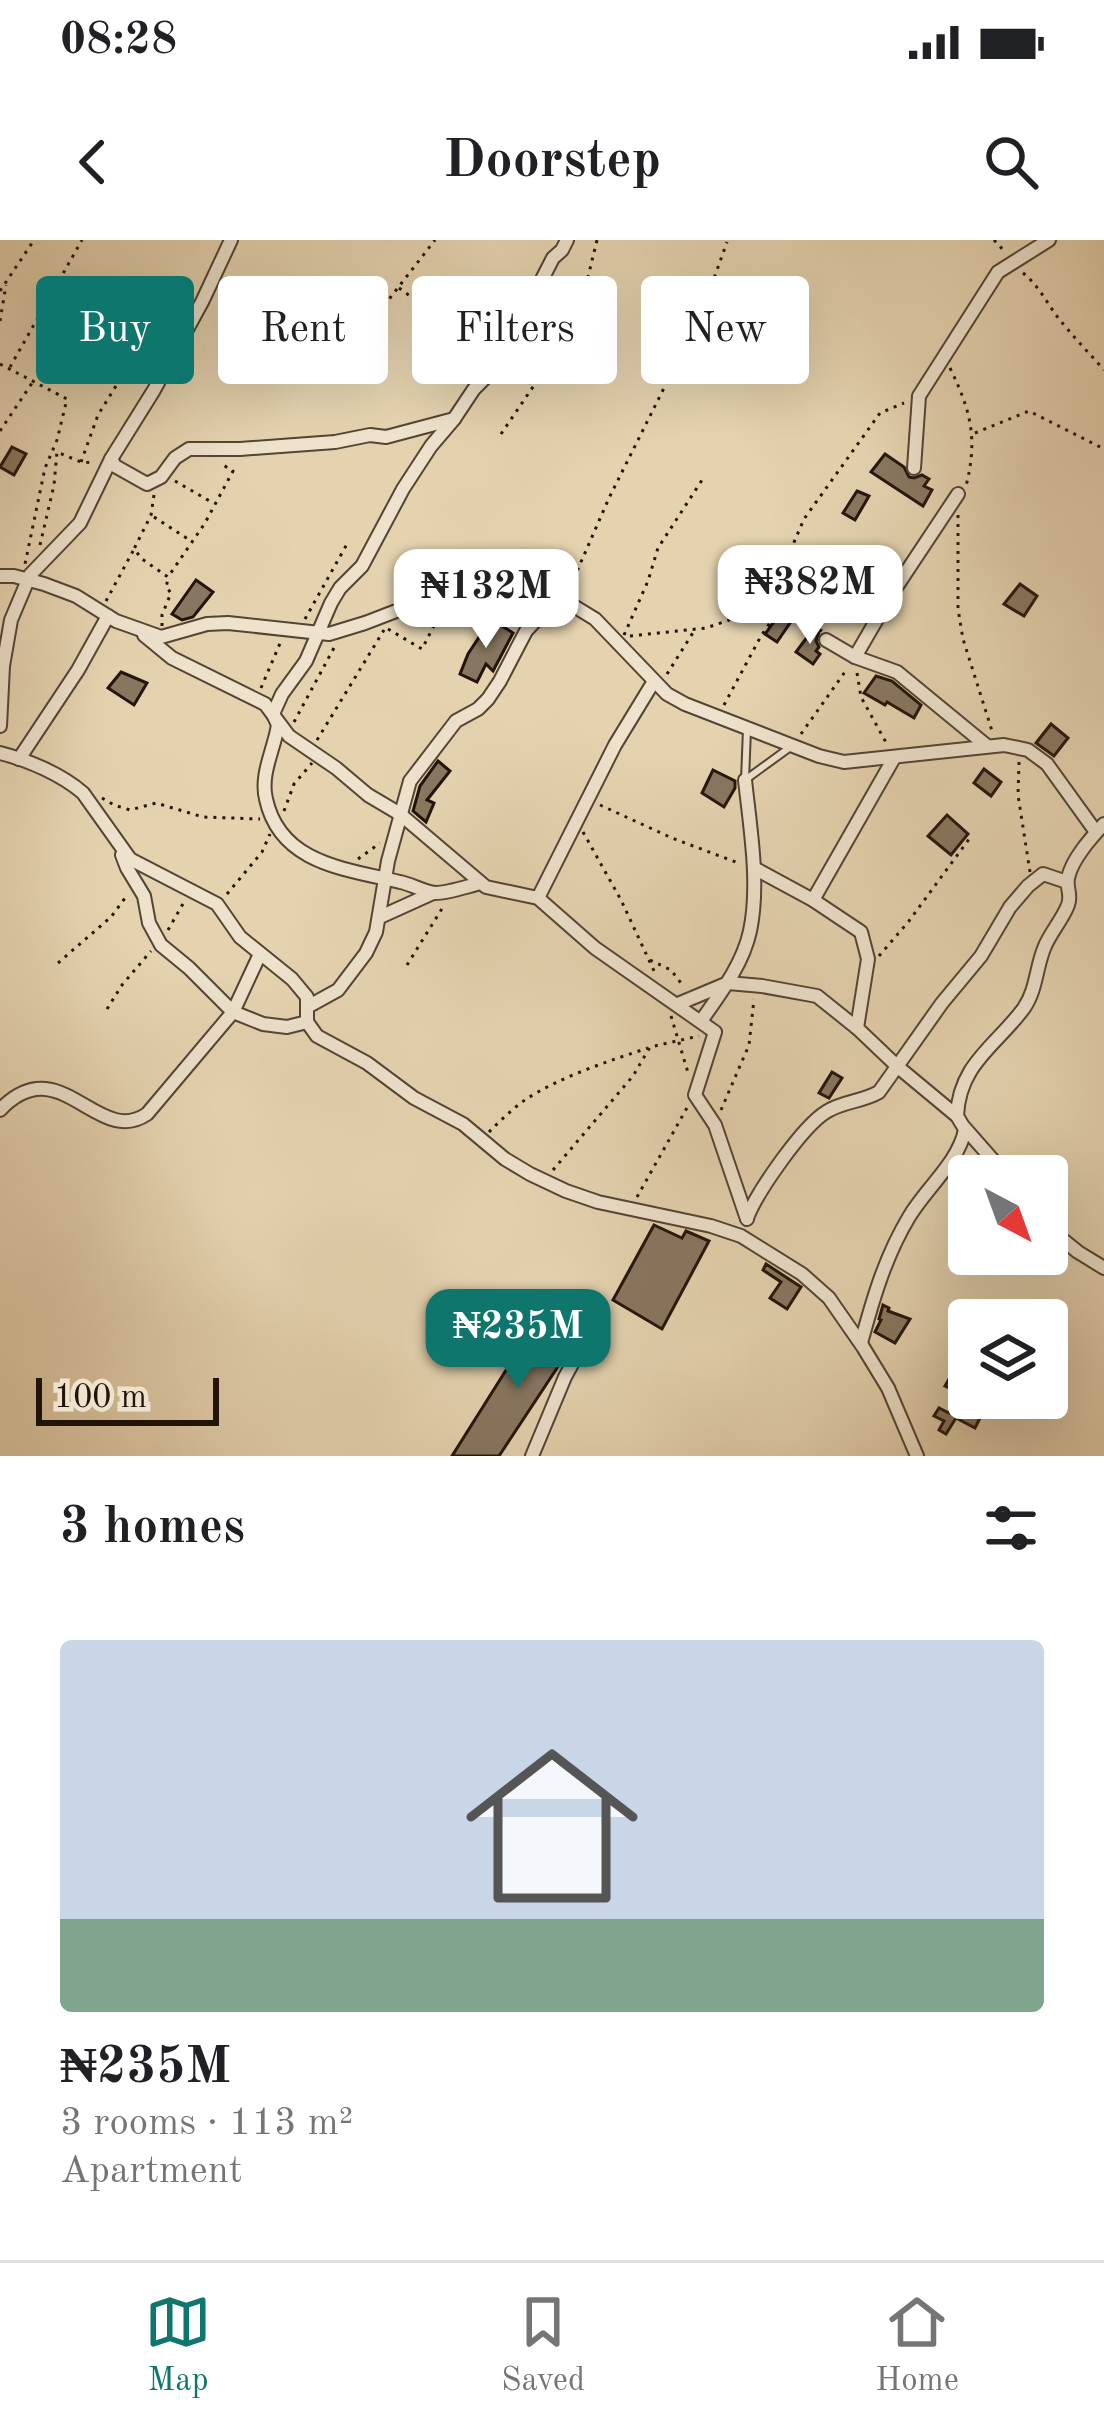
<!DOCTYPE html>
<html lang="en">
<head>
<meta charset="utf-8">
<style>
  body { margin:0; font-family:"Old Standard TT",serif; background:#f2f2f2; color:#202124; height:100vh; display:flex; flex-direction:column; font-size:45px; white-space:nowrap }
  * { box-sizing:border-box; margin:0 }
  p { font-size:39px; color:#757577 }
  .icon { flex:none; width:66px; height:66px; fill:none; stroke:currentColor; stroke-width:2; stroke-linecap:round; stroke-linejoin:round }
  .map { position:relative; height:1216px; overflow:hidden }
  .panel { display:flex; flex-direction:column; background:#fff; flex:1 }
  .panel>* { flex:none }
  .guide { position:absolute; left:36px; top:36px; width:1032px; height:108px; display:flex; gap:24px }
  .needle { width:78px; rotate:139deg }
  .buttons { position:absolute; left:948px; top:915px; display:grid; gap:24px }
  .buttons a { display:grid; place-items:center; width:120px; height:120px; border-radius:12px; background:#fff; box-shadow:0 12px 48px #0002; font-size:60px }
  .scale { position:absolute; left:36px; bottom:30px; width:183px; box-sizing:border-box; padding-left:12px; border:6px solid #23140a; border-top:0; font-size:33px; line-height:42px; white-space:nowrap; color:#23140a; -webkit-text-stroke:9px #eee2cc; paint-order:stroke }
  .price { position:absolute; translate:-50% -102px; padding:0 27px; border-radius:24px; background:#fff; color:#222; font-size:39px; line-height:78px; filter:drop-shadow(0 3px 6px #0008) }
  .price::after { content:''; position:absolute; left:50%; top:72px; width:36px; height:27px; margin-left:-18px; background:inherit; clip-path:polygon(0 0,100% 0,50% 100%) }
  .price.selected { background:#0f766e; color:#fff }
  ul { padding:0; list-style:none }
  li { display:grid; align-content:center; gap:24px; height:636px; padding:0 60px }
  li span { display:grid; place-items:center; height:372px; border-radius:12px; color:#555 }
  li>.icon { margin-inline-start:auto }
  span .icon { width:216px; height:216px; fill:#fffc; stroke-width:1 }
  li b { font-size:51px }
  h2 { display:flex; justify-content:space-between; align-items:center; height:144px; padding:0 60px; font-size:51px }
  .chip { padding:0 42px; border-radius:12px; background:#fff; box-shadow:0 12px 48px #0002; font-size:42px; line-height:108px }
  .chip.selected { background:#0f766e; color:#fff }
  .status { display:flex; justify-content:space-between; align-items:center; height:84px; padding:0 60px; background:#fff; direction:ltr }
  .status svg { height:33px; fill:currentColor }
  header { display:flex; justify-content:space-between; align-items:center; height:156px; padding:0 60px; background:#fff; font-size:54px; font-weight:700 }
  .dock { display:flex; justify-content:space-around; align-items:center; height:168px; border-top:3px solid #e0e0e0; background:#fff; font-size:33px; color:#757577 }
  .dock a { display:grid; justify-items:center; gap:6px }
  .dock .selected { color:#0f766e }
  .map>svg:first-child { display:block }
</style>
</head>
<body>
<div class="status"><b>08:28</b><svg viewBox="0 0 49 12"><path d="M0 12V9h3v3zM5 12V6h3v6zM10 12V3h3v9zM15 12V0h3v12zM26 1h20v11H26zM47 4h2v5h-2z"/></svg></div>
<header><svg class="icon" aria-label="back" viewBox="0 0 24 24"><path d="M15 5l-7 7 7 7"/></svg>Doorstep<svg class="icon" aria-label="search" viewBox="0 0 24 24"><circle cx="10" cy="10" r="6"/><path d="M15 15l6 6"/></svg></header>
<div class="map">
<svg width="1104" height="1216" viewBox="0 0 1104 1216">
  <rect width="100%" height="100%" fill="#e5d3b0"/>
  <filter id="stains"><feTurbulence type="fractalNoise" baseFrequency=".00167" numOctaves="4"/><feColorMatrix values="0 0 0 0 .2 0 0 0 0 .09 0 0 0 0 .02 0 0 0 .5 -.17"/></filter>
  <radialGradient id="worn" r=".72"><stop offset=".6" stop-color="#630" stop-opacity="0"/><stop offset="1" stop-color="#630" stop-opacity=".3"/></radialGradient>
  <!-- building -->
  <g fill="#887760" stroke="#23140a" stroke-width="3">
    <path d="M12,207l14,7 -12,21 -14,-8z"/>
    <path d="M885,214l19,13 5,10 5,1 8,-3 7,4 -5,7 8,4 -9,16 -52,-34z"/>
    <path d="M857,251l12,5 -14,24 -12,-7z"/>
    <path d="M196,340l17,12 -20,25 -11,3 -10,-6z"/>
    <path d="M1020,344l17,12 -13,20 -20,-12z"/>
    <path d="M781,372l11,8 -15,22 -12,-8z"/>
    <path d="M491,379l22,14 -20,38 -7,-7 -9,18 -17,-8 8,-20z"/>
    <path d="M814,388l5,4 -3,9 3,6 -3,4 4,3 -7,10 -17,-12z"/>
    <path d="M121,432l26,11 -13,22 -26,-17z"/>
    <path d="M876,436l16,5 29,24 -7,13 -27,-16 -2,3 -21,-12z"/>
    <path d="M1051,484l17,14 -14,18 -18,-13z"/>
    <path d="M438,521l12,10 -23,29 7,3 -8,19 -13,-11 7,-25z"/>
    <path d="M984,529l17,13 -10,14 -17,-13z"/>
    <path d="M713,530l22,11v7l-11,19 -22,-14z"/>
    <path d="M947,575l21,19 -17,21 -23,-19z"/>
    <path d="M832,832l10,6 -13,20 -10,-5z"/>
    <path d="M654,985l28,13 4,-7 23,10 -47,88 -49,-29z"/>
    <path d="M766,1024l35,23 -14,22 -17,-11 11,-16 -18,-12z"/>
    <path d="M883,1065l6,3 -1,3 22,8 -15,24 -20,-11 6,-12 -2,-1z"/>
    <path d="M555,1071l25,17 -17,31 -64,97h-47l56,-89 6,2z"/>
    <path d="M960,1120l9,4v11l-10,17 -14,-6z"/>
    <path d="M961,1150l11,8 -5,11 14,7 -6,12 -19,-10 -10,16 -7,-4 5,-9 -10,-5 5,-8 10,5z"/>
  </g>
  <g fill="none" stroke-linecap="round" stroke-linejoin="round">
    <defs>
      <path id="service" d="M747,489l-2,51 44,-32"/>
      <g id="minor">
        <path d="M454,179l-23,27 -28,43 -41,77 -22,22 -9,15 -25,58 -24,33 -9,20 5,11c-4,25 -18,49 -12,74 14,65 80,70 134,83 11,2 24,10 35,11 14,0 33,-7 46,-10"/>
        <path d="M111,219l4,7 32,18 14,-7 14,-19 14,-9h51l95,-7 35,-7 16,2 68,-18 20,-30 15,-15 28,-46 36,-70 9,-8 5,-10"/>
        <path d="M914,228l5,-72 79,-124 51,-32"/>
        <path d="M0,336h14l30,8 32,12 40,25 45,16 46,-13 21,-1 101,11 36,-11 86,-33 102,12 11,-2 31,19 72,75 18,10 134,52 25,6 160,-17 24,5 19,14 49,68"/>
        <path d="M144,395l28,23 93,46 24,32 47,32 32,27 32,19 86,73 52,11 57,50 120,84 -20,63 20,30 32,94"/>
        <path d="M826,400l29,17 42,15 90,74"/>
        <path d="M855,417l36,-62 67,-101"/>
        <path d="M0,486l3,-60 8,-46 19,-45 50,-52 31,-64 43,-69 48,-88 29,-62"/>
        <path d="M0,513c28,7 61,21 83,40l47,66 87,45 23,33 52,42 15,18v25l10,14 50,27 47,35 49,26 42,35 25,15 36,17 32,11 113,24 30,10 61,38 27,24 34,49 25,41 29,68"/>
        <path d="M19,519l59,-89 30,-54"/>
        <path d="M122,615l5,13 17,28 5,27 12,22 28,23 44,44 30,12 24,3 20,-5"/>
        <path d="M754,628l59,32 81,-142"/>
        <path d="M538,658l77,-153 39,-64"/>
        <path d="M813,660l48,32 7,27 -11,69 41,39 59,49 6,10 44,50"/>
        <path d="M380,677l53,-24"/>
        <path d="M678,764l50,-21 34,3 55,10 40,32"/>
        <path d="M309,766l29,-16 28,-37 10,-21 12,-71 22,-80 46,-60 22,-12 10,-10 12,-18 26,-50 27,-29"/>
        <path d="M701,781c19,-27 42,-57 49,-90 10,-47 0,-104 -5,-151"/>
        <path d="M0,870c60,-63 97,38 147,4l86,-102 27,-58"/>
        <path d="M957,876c2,-52 39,-70 67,-108 13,-19 12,-42 21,-62 6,-14 17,-26 23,-41 4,-11 -2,-16 0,-27 4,-19 23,-40 36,-54"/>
        <path d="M747,978c10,-26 55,-91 79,-106 17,-11 36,-10 53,-20l63,-89 39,-47 29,-49 18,-21 15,-12 24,8"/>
        <path d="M1047,987l31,25 26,16"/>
        <path d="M861,1103c12,-44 24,-86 48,-126 17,-29 49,-54 56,-87"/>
        <path d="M532,1216l33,-79 36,-66"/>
      </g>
    </defs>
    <!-- service casing -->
    <use href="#service" stroke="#544434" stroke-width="10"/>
    <!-- minor casing -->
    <use href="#minor" stroke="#544434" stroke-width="16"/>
    <!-- path -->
    <g stroke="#23140a" stroke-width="3" stroke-dasharray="3 6" stroke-linecap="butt">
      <path d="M994,0l11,12"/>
      <path d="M1023,33c19,15 26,36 42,53 12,15 26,29 39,44"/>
      <path d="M399,48l90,66"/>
      <path d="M0,51l34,-51"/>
      <path d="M0,81l6,-36"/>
      <path d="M362,94l73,-94"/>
      <path d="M0,124l67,35 -10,41 -12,28 -20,96"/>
      <path d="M506,126l27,19"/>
      <path d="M10,127l72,-127"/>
      <path d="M950,128c21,43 28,71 16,118"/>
      <path d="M0,191l32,-48"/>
      <path d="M975,193l54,-22 75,38"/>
      <path d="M501,194l38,-56 41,-68 17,-70"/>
      <path d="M81,222l17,-47 71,-115"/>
      <path d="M175,241l38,22"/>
      <path d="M154,255l-3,20 -17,34 8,10 26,18 37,-54 28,-52 -13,-8"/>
      <path d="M958,275v94l5,30 30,95"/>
      <path d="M154,277l37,24"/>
      <path d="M40,305l14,-60 3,-33 24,10 14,1"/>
      <path d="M570,347l39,-89 93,-186 25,-70"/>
      <path d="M106,361l27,-50"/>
      <path d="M305,379l42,-75"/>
      <path d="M162,386v-11l9,-22 -5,-6 2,-8"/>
      <path d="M388,389l34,20 21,-41"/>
      <path d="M624,395l24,-54 10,-33 46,-71"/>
      <path d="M630,396l76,-8 32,-11 40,-9 44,23"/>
      <path d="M857,433l4,24 27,49"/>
      <path d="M667,434l27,-43"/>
      <path d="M261,448l20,-47"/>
      <path d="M724,465l37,-69 19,-28 2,-38 22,-51 76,-106 24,-10"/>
      <path d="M294,482l41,-76"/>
      <path d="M801,494l46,-65"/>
      <path d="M317,500l67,-110"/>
      <path d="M1019,522l-1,33 12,77"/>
      <path d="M102,558l12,7 16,5 26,-7 47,14 57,2"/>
      <path d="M600,565l72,33 69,26"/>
      <path d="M284,571l10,-27 18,-21"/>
      <path d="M583,592l38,68 34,73"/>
      <path d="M358,619l22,-16"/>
      <path d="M227,654l35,-42 8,-18"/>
      <path d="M168,690l16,-28"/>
      <path d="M879,716l30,-35 63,-86"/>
      <path d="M650,720l21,10 13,17"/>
      <path d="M58,723l53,-46 17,-23"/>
      <path d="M407,725l36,-58"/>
      <path d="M107,769l15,-24 29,-34"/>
      <path d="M671,776l18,60"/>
      <path d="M721,870l28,-65 5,-46"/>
      <path d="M489,892c11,-11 23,-23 36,-32 34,-23 84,-39 123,-52"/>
      <path d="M553,930l80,-94 17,-29 49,-11"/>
      <path d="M637,957l51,-91"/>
    </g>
    <!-- service -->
    <use href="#service" stroke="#eee2cc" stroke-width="6"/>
    <!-- minor -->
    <use href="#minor" stroke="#eee2cc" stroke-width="12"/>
  </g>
  <rect width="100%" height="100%" filter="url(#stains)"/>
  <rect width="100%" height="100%" fill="url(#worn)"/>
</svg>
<div class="buttons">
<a><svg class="needle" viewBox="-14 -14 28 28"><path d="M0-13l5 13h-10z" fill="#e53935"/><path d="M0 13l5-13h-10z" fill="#757577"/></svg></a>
<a><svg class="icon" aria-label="layers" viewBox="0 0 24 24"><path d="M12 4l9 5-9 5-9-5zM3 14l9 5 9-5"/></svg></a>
</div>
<div class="scale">100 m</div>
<b class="price" style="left:810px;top:407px">₦382M</b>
<b class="price" style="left:486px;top:411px">₦132M</b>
<b class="price selected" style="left:518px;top:1151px">₦235M</b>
<div class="guide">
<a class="chip selected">Buy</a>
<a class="chip">Rent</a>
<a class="chip">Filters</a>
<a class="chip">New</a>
</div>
</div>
<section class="panel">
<h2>3 homes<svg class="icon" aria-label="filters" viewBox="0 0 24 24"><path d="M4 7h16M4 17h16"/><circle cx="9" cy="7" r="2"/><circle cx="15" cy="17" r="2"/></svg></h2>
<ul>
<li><span style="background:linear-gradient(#c9d6e8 75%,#7fa58c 0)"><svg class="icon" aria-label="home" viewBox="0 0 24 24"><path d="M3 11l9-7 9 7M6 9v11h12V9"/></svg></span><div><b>₦235M</b><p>3 rooms · 113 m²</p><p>Apartment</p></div></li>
</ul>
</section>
<nav class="dock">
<a class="selected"><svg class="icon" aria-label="map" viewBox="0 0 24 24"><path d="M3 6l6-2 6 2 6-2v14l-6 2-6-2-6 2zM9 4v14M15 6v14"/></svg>Map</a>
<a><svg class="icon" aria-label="saved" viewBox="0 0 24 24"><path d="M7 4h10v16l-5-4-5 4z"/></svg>Saved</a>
<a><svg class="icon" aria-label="home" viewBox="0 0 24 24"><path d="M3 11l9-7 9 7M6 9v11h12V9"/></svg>Home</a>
</nav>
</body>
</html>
